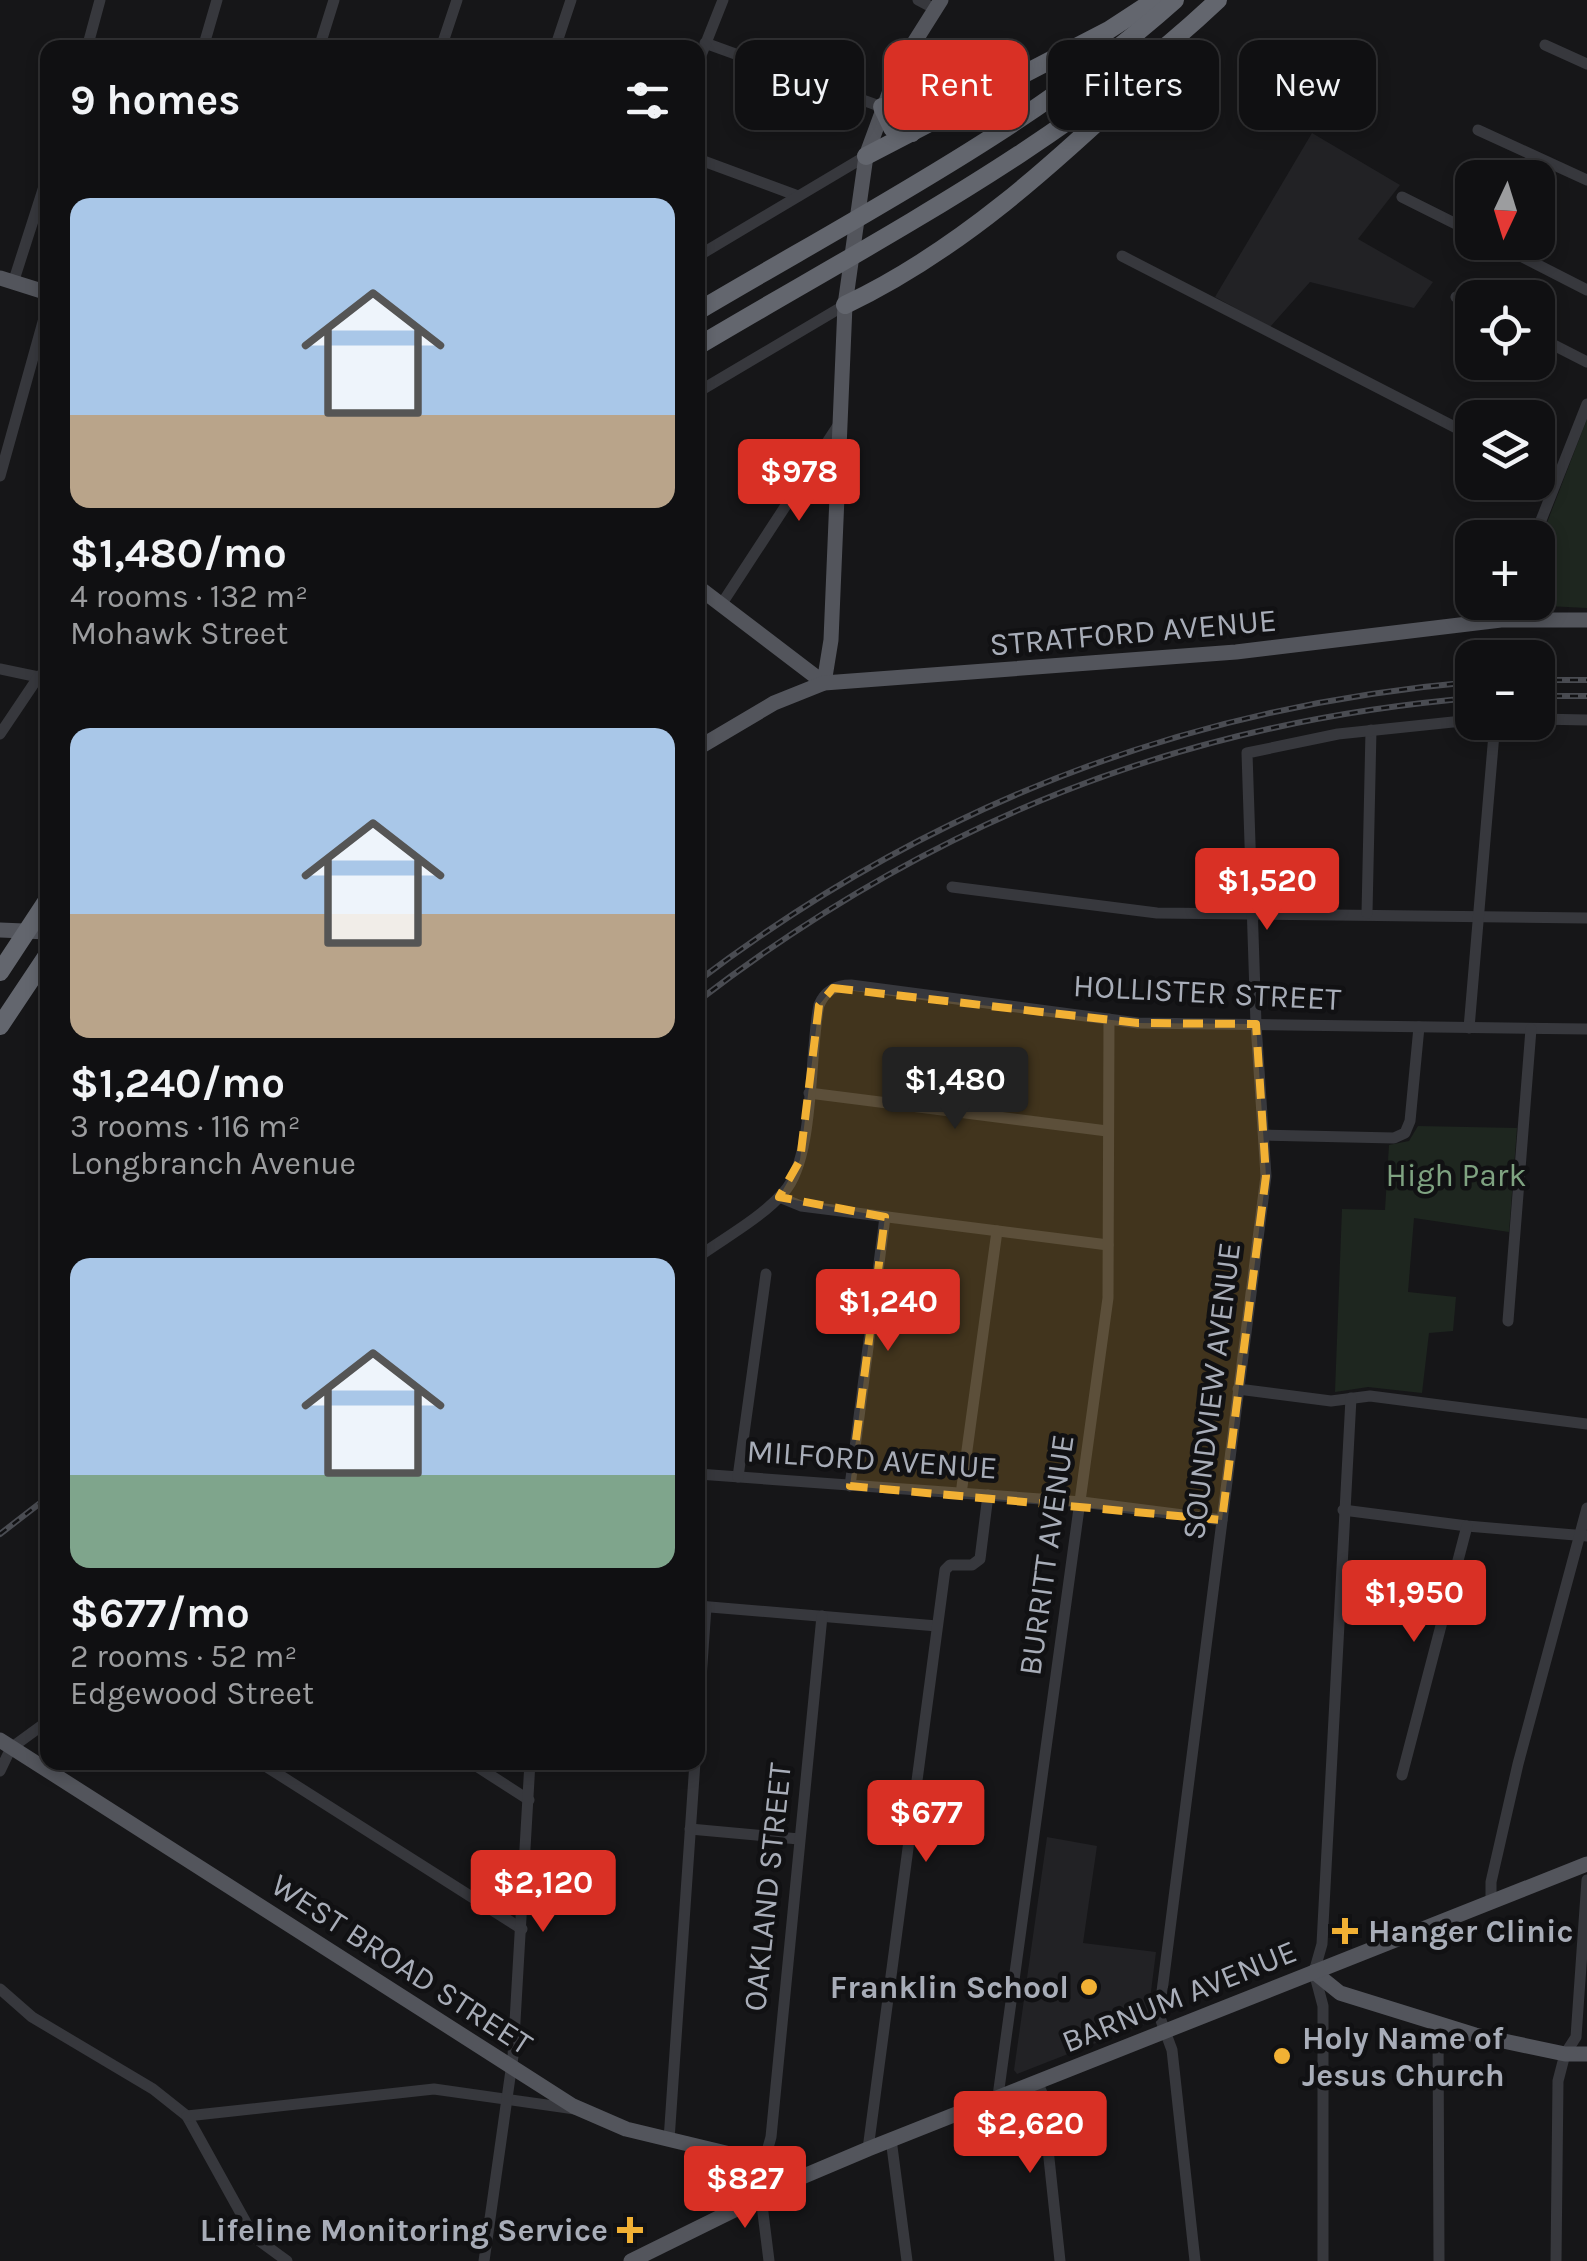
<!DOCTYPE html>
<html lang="en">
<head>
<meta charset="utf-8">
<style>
  body { margin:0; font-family:Karla,sans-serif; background:#19191b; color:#f1f3f6; height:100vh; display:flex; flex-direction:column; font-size:38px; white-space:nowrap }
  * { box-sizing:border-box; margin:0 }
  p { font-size:32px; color:#9c9d9f }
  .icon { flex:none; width:55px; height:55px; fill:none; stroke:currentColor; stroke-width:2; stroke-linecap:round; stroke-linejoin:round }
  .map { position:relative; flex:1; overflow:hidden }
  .details { position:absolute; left:40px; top:40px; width:665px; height:1730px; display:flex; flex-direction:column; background:#101012; border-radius:20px; box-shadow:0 5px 15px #0003,0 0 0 2px #303032 }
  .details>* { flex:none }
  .guide { position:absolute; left:735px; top:40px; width:700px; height:90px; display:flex; gap:20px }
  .needle { width:65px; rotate:184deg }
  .controls { position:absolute; left:1455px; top:160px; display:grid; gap:20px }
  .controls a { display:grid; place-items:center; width:100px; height:100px; border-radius:20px; background:#101012; box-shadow:0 5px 15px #0003,0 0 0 2px #303032; font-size:50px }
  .price { position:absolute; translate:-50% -85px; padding:0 22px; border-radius:10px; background:#d93025; color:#fff; font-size:32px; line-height:65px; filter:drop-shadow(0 2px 5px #0008) }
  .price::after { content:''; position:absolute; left:50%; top:60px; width:30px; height:22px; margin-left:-15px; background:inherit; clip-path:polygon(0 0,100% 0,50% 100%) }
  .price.active { background:#222; color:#fff }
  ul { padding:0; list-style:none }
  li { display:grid; align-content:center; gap:20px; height:530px; padding:0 30px }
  li span { display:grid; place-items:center; height:310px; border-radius:20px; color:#555 }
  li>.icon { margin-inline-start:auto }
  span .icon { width:180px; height:180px; fill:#fffc; stroke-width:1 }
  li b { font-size:42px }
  h2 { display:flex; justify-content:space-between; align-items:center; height:120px; padding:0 30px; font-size:42px }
  .pill { padding:0 35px; border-radius:20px; background:#101012; box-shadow:0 5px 15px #0003,0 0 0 2px #303032; font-size:35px; line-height:90px }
  .pill.active { background:#d93025; color:#fff }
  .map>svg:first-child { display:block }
</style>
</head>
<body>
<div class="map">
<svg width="1587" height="2261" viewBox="0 0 1587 2261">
  <rect width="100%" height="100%" fill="#161618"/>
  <!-- built -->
  <g fill="#222225">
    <path d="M1312,133l88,52 -42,54 75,43 -19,26 -104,-26 -40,45 -55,-30z"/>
    <path d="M1047,1837l50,9 -14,97 73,9 -9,71 -130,51 -3,-4z"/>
  </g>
  <!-- green -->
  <g fill="#1e261f">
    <path d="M1587,419v189l-59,-3 -2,-2 12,-1v-56z"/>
    <path d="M1418,1126l99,2 -8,104 -95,-14 -6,74 48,5 -3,34 -24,2 -7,60 -54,-6 -33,5 7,-183 43,1 4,-65 20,-4z"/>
  </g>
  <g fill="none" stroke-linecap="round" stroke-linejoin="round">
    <!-- minor -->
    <g stroke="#37383d" stroke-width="11">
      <path d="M918,0l17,9"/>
      <path d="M705,43l177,64"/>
      <path d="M1545,45l42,19"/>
      <path d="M87,48l13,-48"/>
      <path d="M203,48l14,-48"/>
      <path d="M319,48l15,-48"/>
      <path d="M441,48l16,-48"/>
      <path d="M555,48l16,-48"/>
      <path d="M698,63l25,-63"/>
      <path d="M1478,130l109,50"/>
      <path d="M698,159l100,37"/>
      <path d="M1402,197l70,35"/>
      <path d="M1493,242l94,48"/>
      <path d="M698,256l168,-100"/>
      <path d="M1122,256l350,180"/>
      <path d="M13,283l35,-109"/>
      <path d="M1456,297l16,8"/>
      <path d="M1538,337l49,25"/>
      <path d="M698,392l147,-87"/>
      <path d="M1538,469l19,10"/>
      <path d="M0,476l48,-172"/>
      <path d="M1534,538l53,-134"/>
      <path d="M721,605l118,-181"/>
      <path d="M1501,620l7,-18"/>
      <path d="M0,669l48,10"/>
      <path d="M1538,719l49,1"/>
      <path d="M0,734l39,-58"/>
      <path d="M952,887l205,26 430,5"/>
      <path d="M1367,913l4,-183"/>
      <path d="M1469,1028l26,-306"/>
      <path d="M809,1093l298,38"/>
      <path d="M1264,1135l130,3 11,-5 5,-12 9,-94"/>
      <path d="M779,1197l22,9 307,39"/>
      <path d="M698,1257c28,-20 63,-39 86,-65 31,-34 25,-139 35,-187 6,-14 16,-20 32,-20l287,38 449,6"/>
      <path d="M1508,1321l23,-292"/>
      <path d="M1238,1389l93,12 39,-5 217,28"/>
      <path d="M698,1474l384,28 140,18"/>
      <path d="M738,1477l28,-203"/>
      <path d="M850,1486l35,-269"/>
      <path d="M961,1494l36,-263"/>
      <path d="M1343,1510l124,16 120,10"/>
      <path d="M698,1606l239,20"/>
      <path d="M698,1721l8,-114"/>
      <path d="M259,1762l263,167"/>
      <path d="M470,1762l59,38"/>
      <path d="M0,1771l11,-23 37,-27"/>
      <path d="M1402,1775l65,-249"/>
      <path d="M690,1829l109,10"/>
      <path d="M1491,1902v-20l27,-118 69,-256"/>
      <path d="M0,1989l32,28 121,72 34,27 67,121 33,24"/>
      <path d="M1438,2024l1,237"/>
      <path d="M1037,2081l5,12 18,168"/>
      <path d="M998,2096l110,-798 1,-279"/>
      <path d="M187,2116l247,-27 141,20"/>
      <path d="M891,2139l16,122"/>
      <path d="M669,2140l26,-378"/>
      <path d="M868,2149l77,-579 5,-5h22l8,-6 8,-64"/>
      <path d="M764,2162l7,-25 51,-521"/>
      <path d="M761,2197l8,64"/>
      <path d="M484,2261l29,-205 17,-294"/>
      <path d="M1195,2261l-23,-211 -13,-35 107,-839 -10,-152 -9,-271 91,-19 134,-14"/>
      <path d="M1323,2261v-255l-9,-34 8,-28 29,-546"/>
      <path d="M1556,2261l2,-180 7,-27 11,-17 11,-157"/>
    </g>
    <!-- major -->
    <g stroke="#53555c" stroke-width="15">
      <path d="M0,278l48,15"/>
      <path d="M698,587l126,96 7,-43 14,-335 21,-149 25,-68 21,-42 29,-46"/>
      <path d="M698,748l76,-45 50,-20 412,-31 265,-32h86"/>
      <path d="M0,930l48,2"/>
      <path d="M0,1740l573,366 53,23 158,38 13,12"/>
      <path d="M1314,1972l26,21 135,42 90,19h22"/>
      <path d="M631,2261l166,-82 71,-30 719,-285"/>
    </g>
    <!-- highway -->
    <g stroke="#63666e" stroke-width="18">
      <path d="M882,107l10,21 20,5"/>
      <path d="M866,156l243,-126 46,-30"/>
      <path d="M845,305c114,-54 209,-141 301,-228"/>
      <path d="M698,311c162,-96 335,-184 477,-311"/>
      <path d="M698,346c178,-106 368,-202 520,-346"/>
      <path d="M0,972l48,-73"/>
      <path d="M0,1026l48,-72"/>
    </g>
    <defs>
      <g id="rail">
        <path d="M1538,680h49"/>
        <path d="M1538,696h49"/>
        <path d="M698,981c230,-175 486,-274 774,-299"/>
        <path d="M698,1001c233,-179 481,-278 774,-303"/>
        <path d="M0,1534l48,-37"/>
      </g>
    </defs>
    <!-- rail casing -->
    <use href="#rail" stroke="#4a4c52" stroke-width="6"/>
    <!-- rail -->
    <use href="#rail" stroke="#111113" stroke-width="2.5" stroke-dasharray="8" stroke-linecap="butt"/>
  </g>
  <!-- marked area -->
  <path fill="#f2b134" fill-opacity="0.2" stroke="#f2b134" stroke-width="8" stroke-dasharray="20 12" stroke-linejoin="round" d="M833,988l305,35 118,1 10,152 -44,344 -372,-34 35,-269 -106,-20 21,-37 19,-155z"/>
  <!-- markers -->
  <g fill="#f2b134" stroke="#111113" stroke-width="4">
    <path d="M1340 1916h10v10h10v10h-10v10h-10v-10h-10v-10h10z"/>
    <circle cx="1089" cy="1987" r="10"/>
    <circle cx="1282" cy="2056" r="10"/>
    <path d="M625 2215h10v10h10v10h-10v10h-10v-10h-10v-10h10z"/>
  </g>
  <g text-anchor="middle" stroke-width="9" stroke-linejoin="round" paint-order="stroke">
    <!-- street labels -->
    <g font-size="32" fill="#a8adb8" stroke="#111113">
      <text transform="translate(1133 632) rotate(-5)" y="11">STRATFORD AVENUE</text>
      <text transform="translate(1207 992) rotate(3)" y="11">HOLLISTER STREET</text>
      <text transform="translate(1211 1391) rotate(-83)" y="11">SOUNDVIEW AVENUE</text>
      <text transform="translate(872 1459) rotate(4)" y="11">MILFORD AVENUE</text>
      <text transform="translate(1046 1555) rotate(-82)" y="11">BURRITT AVENUE</text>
      <text transform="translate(767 1887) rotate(-84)" y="11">OAKLAND STREET</text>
      <text transform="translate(402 1964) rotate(33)" y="11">WEST BROAD STREET</text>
      <text transform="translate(1179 1996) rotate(-22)" y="11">BARNUM AVENUE</text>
    </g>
    <!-- park labels -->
    <g font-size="32" fill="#7fa381" stroke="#111113">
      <text x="1456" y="1186">High Park</text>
    </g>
    <!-- poi labels -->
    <g font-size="32" font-weight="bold" fill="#a8adb8" stroke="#111113" text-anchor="start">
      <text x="1368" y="1942">Hanger Clinic</text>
      <text x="1069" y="1998" text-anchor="end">Franklin School</text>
      <text x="1302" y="2049">Holy Name of<tspan x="1302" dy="37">Jesus Church</tspan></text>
      <text x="608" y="2241" text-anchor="end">Lifeline Monitoring Service</text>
    </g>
  </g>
</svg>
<div class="controls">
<a><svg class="needle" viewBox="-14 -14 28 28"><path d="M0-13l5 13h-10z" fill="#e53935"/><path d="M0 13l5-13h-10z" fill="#9c9d9f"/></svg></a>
<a><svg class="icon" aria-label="locate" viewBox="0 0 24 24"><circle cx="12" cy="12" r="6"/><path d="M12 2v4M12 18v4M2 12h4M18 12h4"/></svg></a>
<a><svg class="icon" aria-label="layers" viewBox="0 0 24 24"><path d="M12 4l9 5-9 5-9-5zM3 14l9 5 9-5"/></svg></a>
<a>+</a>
<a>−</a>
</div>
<b class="price" style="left:799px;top:524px">$978</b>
<b class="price" style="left:1267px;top:933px">$1,520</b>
<b class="price active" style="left:955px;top:1132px">$1,480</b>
<b class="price" style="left:888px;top:1354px">$1,240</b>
<b class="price" style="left:1414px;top:1645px">$1,950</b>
<b class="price" style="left:926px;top:1865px">$677</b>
<b class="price" style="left:543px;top:1935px">$2,120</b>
<b class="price" style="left:1030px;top:2176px">$2,620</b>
<b class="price" style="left:745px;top:2231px">$827</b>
<div class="guide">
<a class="pill">Buy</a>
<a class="pill active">Rent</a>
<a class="pill">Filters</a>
<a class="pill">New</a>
</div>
<section class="details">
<h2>9 homes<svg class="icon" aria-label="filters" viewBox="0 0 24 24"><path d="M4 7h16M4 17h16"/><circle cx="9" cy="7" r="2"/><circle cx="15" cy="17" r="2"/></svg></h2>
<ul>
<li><span style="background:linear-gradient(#a9c7e8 70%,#b9a48a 0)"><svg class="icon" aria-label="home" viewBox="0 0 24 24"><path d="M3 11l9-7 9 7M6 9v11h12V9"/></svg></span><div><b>$1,480/mo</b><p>4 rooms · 132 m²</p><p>Mohawk Street</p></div></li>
<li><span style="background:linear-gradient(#a9c7e8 60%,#b9a48a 0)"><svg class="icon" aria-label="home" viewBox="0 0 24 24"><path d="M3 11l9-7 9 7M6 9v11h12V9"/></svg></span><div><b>$1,240/mo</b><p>3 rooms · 116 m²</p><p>Longbranch Avenue</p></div></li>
<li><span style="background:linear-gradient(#a9c7e8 70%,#7fa58c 0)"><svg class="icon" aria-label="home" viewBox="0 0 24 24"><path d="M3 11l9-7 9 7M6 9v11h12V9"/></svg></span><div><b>$677/mo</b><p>2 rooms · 52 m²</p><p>Edgewood Street</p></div></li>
</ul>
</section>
</div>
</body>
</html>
